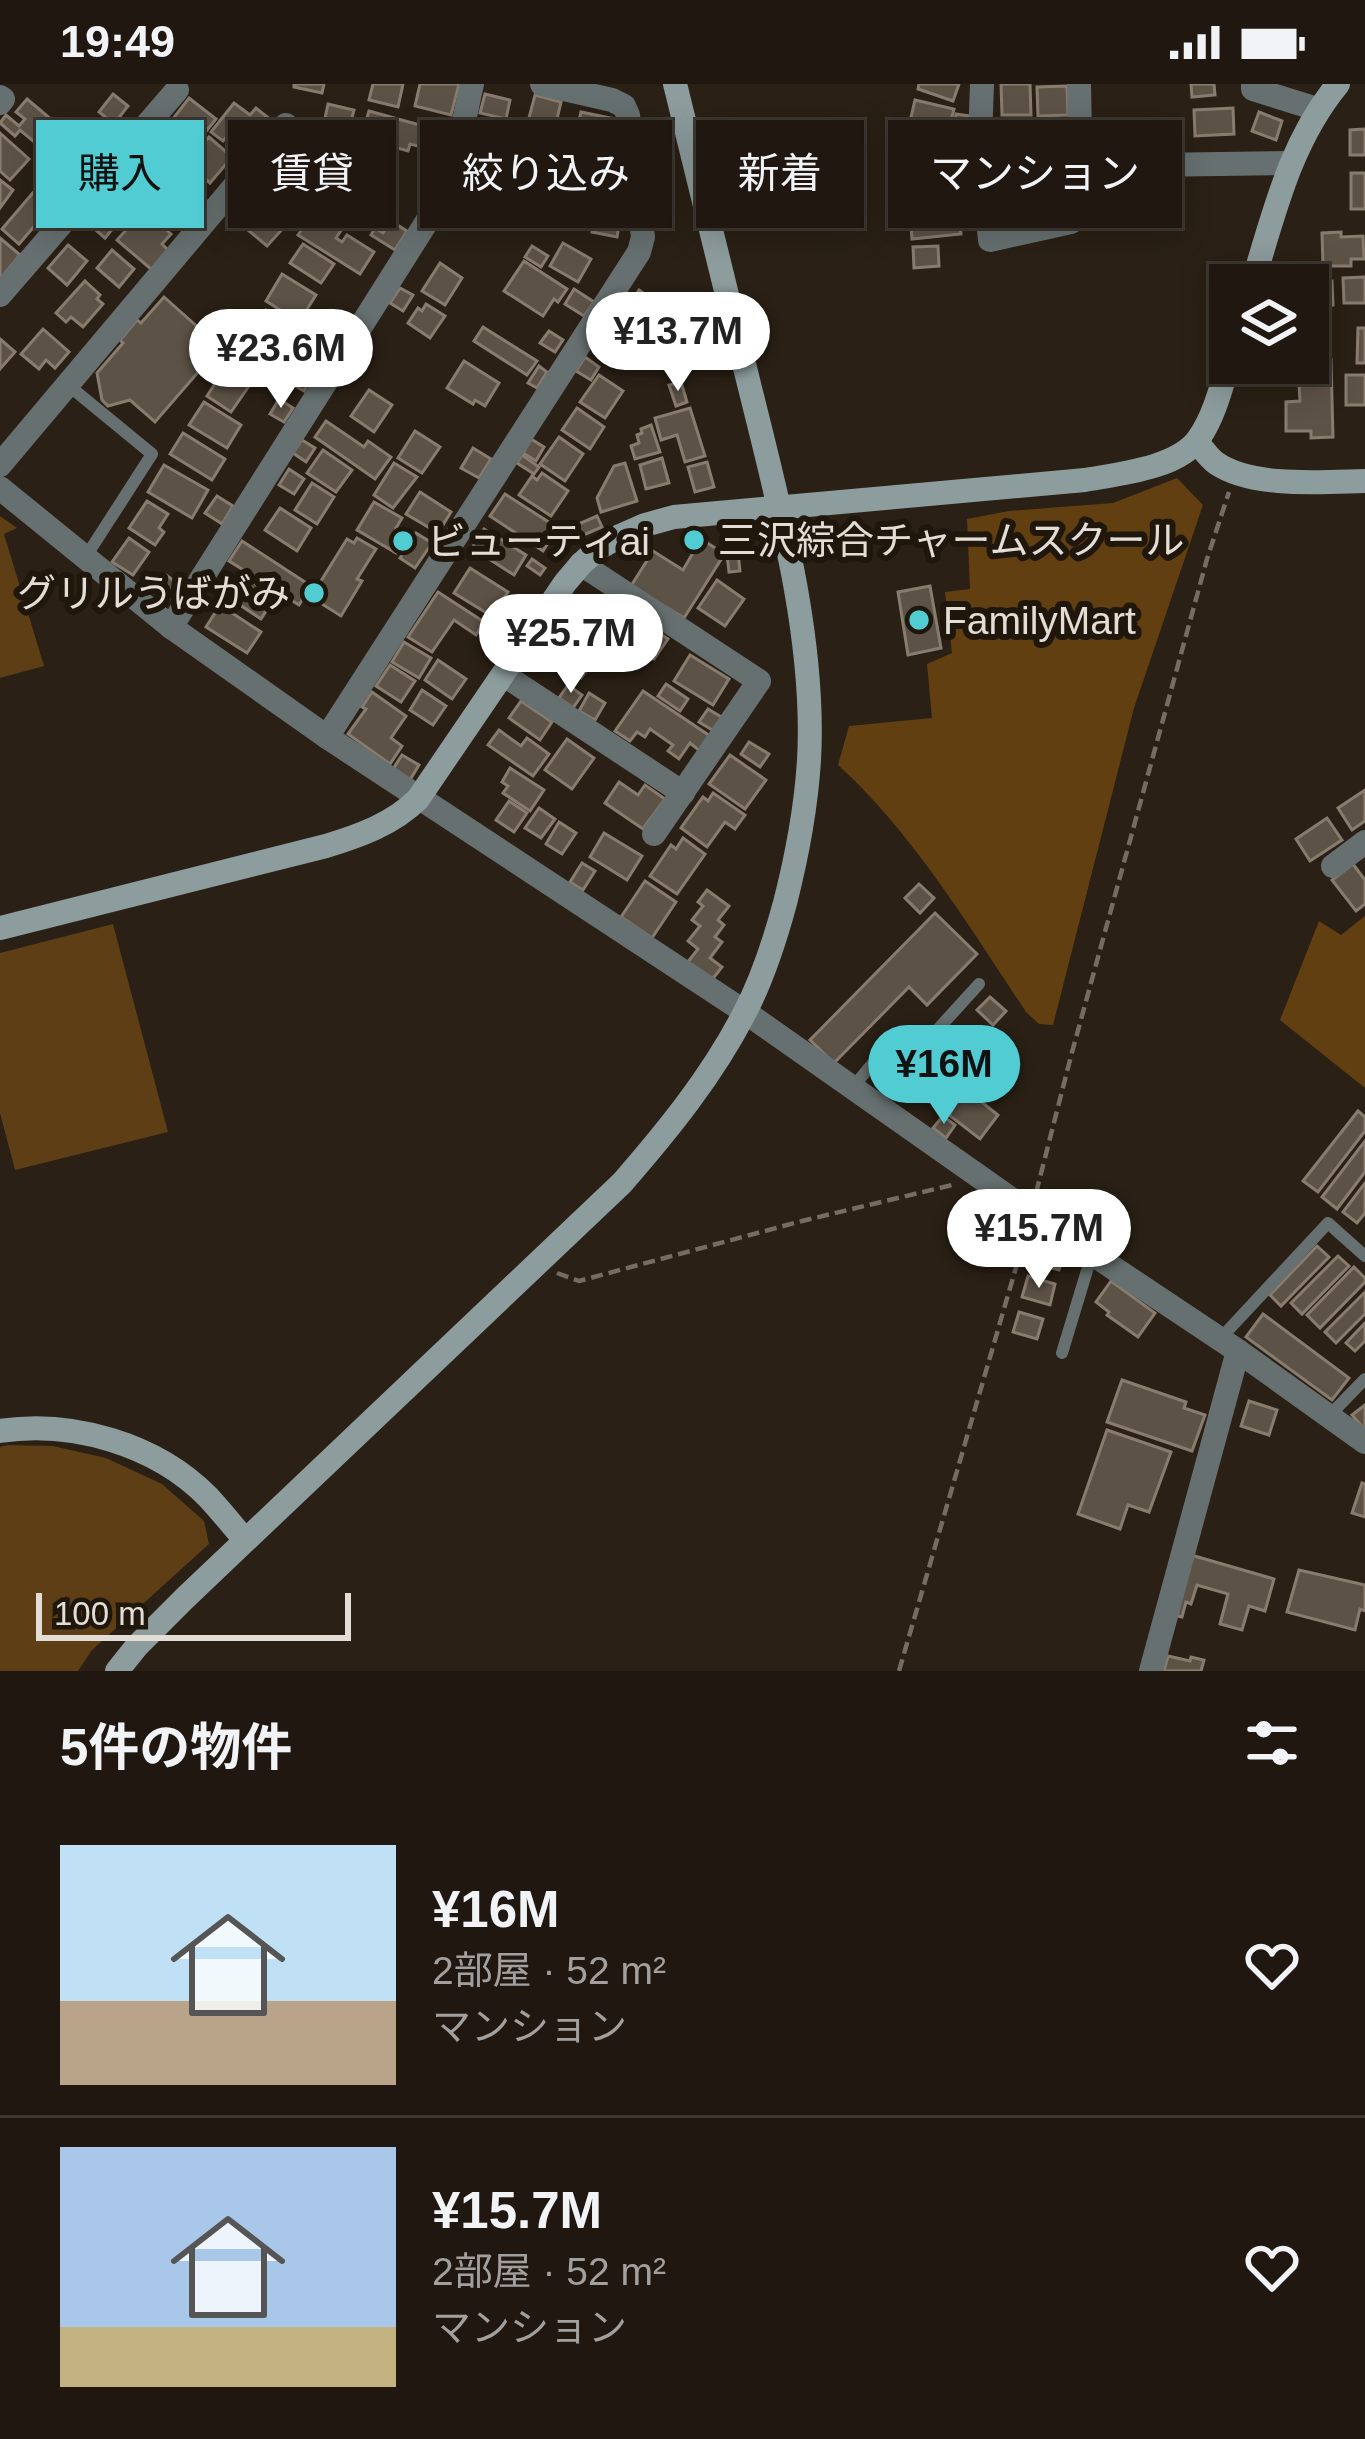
<!DOCTYPE html>
<html lang="ja">
<head>
<meta charset="utf-8">
<style>
  body { margin:0; font-family:Arial,"Noto Sans JP",sans-serif; background:#282119; color:#f1f3f6; height:100vh; display:flex; flex-direction:column; font-size:45px; white-space:nowrap }
  * { box-sizing:border-box; margin:0 }
  p { font-size:39px; color:#a2a09f }
  .icon { flex:none; width:66px; height:66px; fill:none; stroke:currentColor; stroke-width:2; stroke-linecap:round; stroke-linejoin:round }
  .map { position:relative; height:1587px; overflow:hidden }
  .panel { display:flex; flex-direction:column; background:#201810; flex:1 }
  .panel>* { flex:none }
  .banner { position:absolute; left:36px; top:36px; width:1293px; height:108px; display:flex; gap:24px }
  .fabs { position:absolute; left:1209px; top:180px; display:grid; gap:24px }
  .fabs a { display:grid; place-items:center; width:120px; height:120px; border-radius:0px; background:#201810; box-shadow:0 6px 30px #0003,0 0 0 3px #3d3730; font-size:60px }
  .scale { position:absolute; left:36px; bottom:30px; width:315px; box-sizing:border-box; padding-left:12px; border:6px solid #e3ddd6; border-top:0; font-size:33px; line-height:42px; white-space:nowrap; color:#e3ddd6; -webkit-text-stroke:9px #20170c; paint-order:stroke }
  .price { position:absolute; translate:-50% -102px; padding:0 27px; border-radius:42px; background:#fff; color:#222; font-size:39px; line-height:78px; filter:drop-shadow(0 3px 6px #0008) }
  .price::after { content:''; position:absolute; left:50%; top:72px; width:36px; height:27px; margin-left:-18px; background:inherit; clip-path:polygon(0 0,100% 0,50% 100%) }
  .price.selected { background:#51ccd2; color:#111 }
  ul { padding:0; list-style:none }
  li { display:flex; align-items:center; gap:36px; height:300px; padding:0 60px }
  li+li { border-top:3px solid #3d3730 }
  li span { display:grid; place-items:center; flex:none; width:336px; height:240px; border-radius:0px; color:#555 }
  li>.icon { margin-inline-start:auto }
  span .icon { width:144px; height:144px; fill:#fffc; stroke-width:1 }
  li b { font-size:51px }
  h2 { display:flex; justify-content:space-between; align-items:center; height:144px; padding:0 60px; font-size:51px }
  .pill { padding:0 42px; border-radius:0px; background:#201810; box-shadow:0 6px 30px #0003,0 0 0 3px #3d3730; font-size:42px; line-height:108px }
  .pill.selected { background:#51ccd2; color:#111 }
  .status { display:flex; justify-content:space-between; align-items:center; height:84px; padding:0 60px; background:#201810; direction:ltr }
  .status svg { height:33px; fill:currentColor }
  .map>svg:first-child { display:block }
</style>
</head>
<body>
<div class="status"><b>19:49</b><svg viewBox="0 0 49 12"><path d="M0 12V9h3v3zM5 12V6h3v6zM10 12V3h3v9zM15 12V0h3v12zM26 1h20v11H26zM47 4h2v5h-2z"/></svg></div>
<div class="map">
<svg width="1365" height="1587" viewBox="0 0 1365 1587">
  <rect width="100%" height="100%" fill="#2a2015"/>
  <!-- green -->
  <g fill="#5e3e14">
    <path d="M0,432l17,12 -13,6 40,132 -44,12z"/>
    <path d="M113,840l55,208 -153,38 -15,-57v-160z"/>
    <path d="M8,1361l45,1 53,12 56,26 42,37 5,23 -117,106 -14,21h-78v-224z"/>
  </g>
  <!-- forest -->
  <g fill="#623f10">
    <path d="M1177,394l26,27 -69,203 -81,317 -14,-1 -13,-12c-55,-83 -114,-180 -188,-247l11,-39 83,-8 -5,-54 25,-11 -7,-61 25,-3 -3,-70 42,-8 104,-8z"/>
    <path d="M1365,832v172l-85,-68 39,-99 22,14z"/>
  </g>
  <!-- building -->
  <g fill="#5d5246" stroke="#887c6f" stroke-width="3">
    <path d="M294,0h30l-2,9 -28,-6z"/>
    <path d="M373,0h30l-5,23 -29,-7z"/>
    <path d="M420,0h39l-8,31 -36,-9z"/>
    <path d="M919,0h40l-6,17 -35,-12z"/>
    <path d="M1001,0h29l1,31h-29z"/>
    <path d="M1191,0h23l1,11 -23,2z"/>
    <path d="M1067,2l1,29 -30,1 -1,-29z"/>
    <path d="M113,10l15,12 -14,18 -15,-12z"/>
    <path d="M485,10l25,6 -4,19 -26,-6z"/>
    <path d="M535,11l26,7 -9,38 -27,-7z"/>
    <path d="M189,14l27,21 -32,40 -26,-21z"/>
    <path d="M27,15l32,27 -8,10 4,3 -10,12 -25,-21 -5,6 -15,-13 6,-8 13,11 6,-7 -9,-7z"/>
    <path d="M915,16l39,9 -6,23 -15,-3 -2,7 -23,-6z"/>
    <path d="M234,19l16,12 6,-7 15,12 -23,27 -18,-14 -7,8 -12,-9z"/>
    <path d="M328,20l26,6 -7,27 -25,-5z"/>
    <path d="M1233,24l1,26 -39,2 -1,-26z"/>
    <path d="M369,27l62,17 -3,13 -8,-2 -2,7 -8,-2 -2,7 -47,-13z"/>
    <path d="M581,28l34,7 -5,26 -35,-8z"/>
    <path d="M1259,28l23,9 -6,19 -24,-9z"/>
    <path d="M956,30l14,2 -3,19 -14,-2z"/>
    <path d="M1365,45v26h-15v-25z"/>
    <path d="M0,49l29,26 -19,21 -10,-9z"/>
    <path d="M487,49l33,7 -8,37 -32,-6z"/>
    <path d="M313,52l30,11 -10,28 -30,-11z"/>
    <path d="M209,53l23,20 -22,26 -23,-20z"/>
    <path d="M76,56l18,15 -9,11 7,6 -25,30 -25,-21z"/>
    <path d="M953,66l2,25 -46,4 -2,-25z"/>
    <path d="M525,67l35,6 -6,30 -35,-7z"/>
    <path d="M354,68l42,17 -10,24 -42,-17z"/>
    <path d="M1066,74l3,29 -33,3 2,20 -24,2v-5l-12,1 -3,-44z"/>
    <path d="M138,77l16,14 -23,26 -16,-15z"/>
    <path d="M286,82l22,20 -24,26 -22,-20z"/>
    <path d="M178,87l16,15 -7,9 8,7 -22,25 -25,-23z"/>
    <rect x="1351" y="89" width="14" height="36"/>
    <path d="M1139,94l4,32 -44,5 -4,-32z"/>
    <path d="M1175,94l3,23 -14,2 -3,-23z"/>
    <path d="M0,96l13,10 -13,18z"/>
    <path d="M956,97l2,24 -46,4 -2,-24z"/>
    <path d="M338,98l33,19 -7,11 -6,-3 -8,12 -26,-16z"/>
    <path d="M38,103l17,15 -36,42 -17,-15z"/>
    <path d="M249,106l39,33 -21,23 -38,-32z"/>
    <path d="M111,111l17,15 -23,28 -17,-15z"/>
    <path d="M598,115l25,5 -6,33 -25,-5z"/>
    <path d="M144,126l27,24 -9,10 7,7 -17,19 -35,-30z"/>
    <path d="M958,126l3,24 -49,5 -2,-25z"/>
    <path d="M314,128l28,17 -6,9 6,4 5,-7 27,17 -14,22 -62,-39z"/>
    <path d="M391,137l16,10 -12,19 -24,-15 4,-7 8,5z"/>
    <path d="M1341,148v5l22,-1 1,23h-13v7h-28l-1,-33z"/>
    <path d="M0,154l20,17 -20,24z"/>
    <path d="M563,159l28,16 -13,23 -28,-16z"/>
    <path d="M303,160l31,20 -13,19 -31,-20z"/>
    <path d="M68,161l19,16 -20,24 -19,-17z"/>
    <path d="M532,162l16,10 -7,11 -16,-10z"/>
    <path d="M938,162l1,20 -25,2 -1,-21z"/>
    <path d="M112,166l22,19 -15,18 -22,-19z"/>
    <path d="M524,177l43,28 -9,13 -4,-3 -11,17 -39,-25z"/>
    <path d="M440,179l22,15 -17,27 -23,-14z"/>
    <path d="M282,190l34,21 -17,27 -33,-21z"/>
    <path d="M1365,193v26h-21l-1,-25z"/>
    <path d="M85,197l15,14 -3,4 6,5 -20,23 -12,-10 -5,5 -10,-9z"/>
    <path d="M1332,197l1,24 -25,1v-21h-8v-3z"/>
    <path d="M400,204l13,7 -10,16 -13,-8z"/>
    <path d="M574,205l20,13 -10,14 -19,-12z"/>
    <path d="M639,206l14,10 -5,8 20,14 -20,30 -35,-24z"/>
    <path d="M164,213l56,50 -65,75 -25,-22 -22,6 -6,-6 -5,-27 26,-30 -3,-3 17,-20 4,3z"/>
    <path d="M426,220l19,12 -15,22 -22,-15 10,-15 4,3z"/>
    <path d="M266,226l40,24 -12,19 -39,-25z"/>
    <path d="M483,243l54,34 -10,14 -53,-34z"/>
    <path d="M1358,244h7v35h-8z"/>
    <path d="M43,245l26,23 -14,16 -9,-8 -7,9 -18,-15z"/>
    <path d="M549,247l14,9 -8,12 -15,-9z"/>
    <path d="M0,255l15,13 -15,17z"/>
    <path d="M242,255l22,15 -5,6 9,6 -11,17 -31,-20z"/>
    <path d="M585,273l14,10 -8,13 -15,-9z"/>
    <path d="M287,276l26,15 -9,16 -26,-15z"/>
    <path d="M1308,276h23l2,77 -22,1v-7h-25v-29l14,-1 -1,-17h-13l-1,-21h23z"/>
    <path d="M464,277l35,22 -14,23 -10,-6 -2,4 -26,-16z"/>
    <path d="M539,282l8,6 -10,16 -9,-5z"/>
    <path d="M224,286l25,16 -18,26 -24,-16z"/>
    <path d="M599,291l24,16 -18,27 -25,-16z"/>
    <rect x="1346" y="291" width="19" height="30"/>
    <path d="M681,298l6,20 -11,4 -7,-21z"/>
    <path d="M369,306l23,15 -18,27 -23,-16z"/>
    <path d="M279,315l14,9 -9,14 -14,-8z"/>
    <path d="M204,318l37,23 -14,23 -38,-23z"/>
    <path d="M577,324l27,19 -14,22 -28,-19z"/>
    <path d="M690,324l15,48 -20,6 -8,-27 -16,5 -6,-22z"/>
    <path d="M326,337l38,26 4,-6 23,16 -16,22 -60,-42z"/>
    <path d="M651,341l9,27 -25,7 -4,-13 8,-3 -2,-8 5,-2 -1,-4z"/>
    <path d="M415,347l25,16 -18,26 -24,-15z"/>
    <path d="M183,349l42,26 -13,21 -42,-26z"/>
    <path d="M559,353l24,17 -18,27 -25,-17z"/>
    <path d="M531,355l13,8 -8,14 -13,-8z"/>
    <path d="M302,356l13,8 -9,14 -13,-9z"/>
    <path d="M473,364l18,11 -12,19 -18,-10z"/>
    <path d="M323,366l29,20 -16,22 -29,-19z"/>
    <path d="M522,371l17,12 -5,7 -17,-11z"/>
    <path d="M662,374l7,25 -23,6 -6,-24z"/>
    <path d="M707,378l7,25 -19,5 -7,-25z"/>
    <path d="M394,379l23,14 -24,31 -19,-13z"/>
    <path d="M625,379l12,38 -36,11 -4,-14 17,-32z"/>
    <path d="M164,381l44,25 -16,28 -44,-26z"/>
    <path d="M289,385l15,10 -10,15 -15,-9z"/>
    <path d="M542,389l26,18 -17,25 -32,-21 13,-19 5,4z"/>
    <path d="M312,399l22,14 -17,27 -22,-14z"/>
    <path d="M420,408l31,20 -13,21 -32,-19z"/>
    <path d="M505,410l53,34 -15,23 -53,-35z"/>
    <path d="M217,412l16,10 -11,18 -17,-11z"/>
    <path d="M147,417l21,13 -9,14 5,4 -9,13 -26,-17z"/>
    <path d="M374,418l28,16 -6,10 11,7 -11,18 -39,-23z"/>
    <path d="M280,424l31,20 -14,23 -32,-21z"/>
    <path d="M597,432l5,11 -23,10 -5,-11z"/>
    <path d="M484,445l42,26 -12,20 -42,-27z"/>
    <path d="M416,449l16,10 -17,25 -15,-10z"/>
    <path d="M129,454l20,14 -16,23 -21,-13z"/>
    <path d="M357,454l19,11 -19,30 5,2 -21,35 -30,-19 36,-58 7,4z"/>
    <path d="M701,455l19,12 -3,5 5,2 -38,60 -53,-32 22,-35 30,19z"/>
    <path d="M242,457l69,45 -12,19 -70,-44z"/>
    <path d="M738,469l2,18 -11,1 -2,-17z"/>
    <path d="M532,475l13,9 -5,7 -13,-9z"/>
    <path d="M470,484l38,24 -15,25 -39,-24z"/>
    <path d="M240,489l35,24 -14,22 -36,-24z"/>
    <path d="M166,491l14,10 -12,16 -14,-11z"/>
    <path d="M717,496l27,19 -19,27 -27,-18z"/>
    <path d="M930,502l11,62 -33,7 -10,-63z"/>
    <path d="M438,508l46,30 -8,13 -22,-15 -22,32 -24,-15z"/>
    <path d="M591,517l20,13 -6,8 6,4 -19,26 -20,-14 11,-15 -5,-4z"/>
    <path d="M220,521l41,27 -14,21 -41,-26z"/>
    <path d="M631,528l9,6 -9,14 -9,-6z"/>
    <path d="M643,538l25,17 -14,20 -9,-5 -9,14 -17,-12z"/>
    <path d="M562,554l32,22 -13,18 -32,-23z"/>
    <path d="M404,558l27,16 -12,20 -27,-16z"/>
    <path d="M690,571l39,24 -16,26 -39,-24z"/>
    <path d="M438,576l28,19 -14,20 -27,-19z"/>
    <path d="M390,581l25,16 -14,21 -25,-16z"/>
    <path d="M666,600l22,15 -8,12 -22,-15z"/>
    <path d="M568,601l14,10 -9,13 -14,-10z"/>
    <path d="M422,606l24,16 -13,19 -23,-15z"/>
    <path d="M643,607l67,45 -10,15 -10,-8 -11,16 -11,-8 5,-6 -23,-16 -5,8 -8,-5 -7,9 -15,-10z"/>
    <path d="M372,608l34,24 -15,22 11,8 -12,18 -42,-30 18,-25 -4,-2z"/>
    <path d="M589,609l16,10 -10,17 -16,-9z"/>
    <path d="M521,617l31,21 -12,18 -31,-22z"/>
    <path d="M708,625l15,9 -9,13 -15,-9z"/>
    <path d="M499,646l22,16 6,-8 22,16 -16,22 -45,-31z"/>
    <path d="M567,655l27,19 -22,31 -27,-19z"/>
    <path d="M749,658l20,12 -9,13 -19,-13z"/>
    <path d="M402,671l17,10 -9,15 -17,-11z"/>
    <path d="M730,671l36,25 -21,29 -36,-25z"/>
    <path d="M510,684l34,22 -14,21 -27,-18 5,-7 -6,-4z"/>
    <path d="M619,698l19,13 7,-10 20,14 -22,30 -38,-26z"/>
    <path d="M1365,706v31l-13,9 -14,-22z"/>
    <path d="M713,709l32,22 -10,14 -10,-7 -18,25 -26,-19 22,-31 5,4z"/>
    <path d="M509,717l18,12 -13,19 -18,-12z"/>
    <path d="M539,724l16,11 -14,19 -16,-10z"/>
    <path d="M1327,734l15,22 -32,21 -14,-22z"/>
    <path d="M559,738l17,11 -14,21 -16,-10z"/>
    <path d="M604,749l38,23 -15,24 -37,-23z"/>
    <path d="M683,754l22,16 -28,40 -27,-18 21,-31 5,4z"/>
    <path d="M582,779l13,8 -12,19 -13,-8z"/>
    <path d="M1353,780l12,16v24l-9,7 -24,-31z"/>
    <path d="M645,797l31,21 -24,36 -31,-21z"/>
    <path d="M919,800l15,14 -14,15 -15,-15z"/>
    <path d="M707,806l22,16 -11,14 6,5 -9,12 7,5 -12,16 12,9 -11,14 -24,-18 11,-14 -10,-8 12,-15 -8,-6 11,-14 -5,-4z"/>
    <path d="M935,829l42,41 -50,51 -18,-18 -75,76 -24,-23z"/>
    <path d="M990,913l16,14 -13,14 -16,-15z"/>
    <path d="M964,1004l34,27 -18,24 -31,-24 5,-8 -3,-2z"/>
    <path d="M1358,1027l7,6v14l-47,61 -15,-11z"/>
    <path d="M943,1032l12,9 -9,13 -13,-10z"/>
    <path d="M1365,1057v31l-28,37 -15,-12z"/>
    <path d="M1365,1099v30l-8,10 -14,-11z"/>
    <path d="M1044,1159l21,6 -6,21 -21,-6z"/>
    <path d="M1317,1162l12,11 -48,49 -11,-11z"/>
    <path d="M1338,1172l11,10 -47,48 -11,-11z"/>
    <path d="M1354,1183l11,11v4l-45,46 -13,-13z"/>
    <path d="M1028,1192l27,8 -5,21 -28,-8z"/>
    <path d="M1111,1197l44,32 -17,24 -31,-22 2,-3 -13,-10z"/>
    <path d="M1365,1208v22l-29,29 -11,-11z"/>
    <path d="M1019,1228l24,7 -6,20 -24,-7z"/>
    <path d="M1263,1230l86,64 -17,22 -86,-63z"/>
    <path d="M1365,1239v18l-10,10 -9,-8z"/>
    <path d="M1122,1296l64,22 -2,6 21,7 -13,36 -85,-29z"/>
    <path d="M1249,1317l28,9 -8,25 -28,-9z"/>
    <path d="M1365,1321v25l-13,-15z"/>
    <path d="M1107,1346l64,22 -22,60 -21,-7 -8,24 -42,-15z"/>
    <path d="M1362,1399l3,1v33l-13,-4z"/>
    <path d="M1191,1471l83,24 -9,32 -16,-5 -7,24 -22,-6 8,-30 -31,-9 -6,19 -5,-2 -4,15 -5,-1z"/>
    <path d="M1299,1486l66,15v26l-5,-2 -5,21 -68,-18z"/>
    <path d="M1168,1572l22,5 1,-4 13,3 -3,11h-37z"/>
  </g>
  <g fill="none" stroke-linecap="round" stroke-linejoin="round">
    <!-- path -->
    <g stroke="#756d64" stroke-width="4.5" stroke-dasharray="12 6" stroke-linecap="butt">
      <path d="M1036,1109l35,-137 136,-497 22,-67"/>
      <path d="M557,1189l22,8 223,-60 150,-36"/>
      <path d="M899,1587l127,-438"/>
    </g>
    <!-- lane -->
    <g stroke="#677070" stroke-width="12">
      <path d="M68,301l84,69 -67,104"/>
      <path d="M853,1003l25,-30 21,15 80,-88"/>
      <path d="M1220,1255l108,-116 37,33"/>
      <path d="M1062,1269l30,-99"/>
      <path d="M1329,1332l36,-37"/>
    </g>
    <!-- street -->
    <g stroke="#677070" stroke-width="24">
      <path d="M982,0l-2,56 10,100 81,-18 10,-32 -2,-106"/>
      <path d="M1253,0v5l64,20"/>
      <path d="M0,13l3,2 -3,4"/>
      <path d="M1080,82l209,-3"/>
      <path d="M0,211l177,-205"/>
      <path d="M0,381l286,-340"/>
      <path d="M0,404l171,139 156,110 418,275 286,201 207,138 127,91"/>
      <path d="M581,480l178,117 -105,153"/>
      <path d="M171,543l279,-442 22,-101"/>
      <path d="M504,591l179,118"/>
      <path d="M327,653l312,-485 4,-15 -15,-122 -4,-9 -12,-6 -70,-16"/>
      <path d="M1333,782l32,-24"/>
      <path d="M1151,1587l87,-320"/>
    </g>
    <!-- secondary -->
    <g stroke="#8d9c9d" stroke-width="24">
      <path d="M1252,201c22,-71 38,-143 86,-201"/>
      <path d="M1197,358c6,7 12,16 19,21 36,25 106,19 149,18"/>
      <path d="M0,844l326,-82c33,-10 67,-22 92,-47l147,-216 16,-19 18,-16 21,-12 25,-11 29,-8 411,-37c34,-6 94,-12 114,-42 16,-23 23,-54 31,-80"/>
      <path d="M0,1347c72,-11 156,13 208,66 13,14 25,29 37,43"/>
      <path d="M117,1587l20,-25 48,-48 437,-415c46,-53 90,-107 122,-169 18,-34 31,-74 41,-111 12,-47 21,-94 24,-143 7,-122 -31,-258 -60,-376 -25,-100 -50,-200 -74,-300"/>
    </g>
  </g>
  <!-- markers -->
  <g fill="#51ccd2" stroke="#20170c" stroke-width="4.5">
    <circle cx="694" cy="456" r="12"/>
    <circle cx="403" cy="457" r="12"/>
    <circle cx="314" cy="509" r="12"/>
    <circle cx="919" cy="536" r="12"/>
  </g>
  <g text-anchor="middle" stroke-width="12" stroke-linejoin="round" paint-order="stroke">
    <!-- poi labels -->
    <g font-size="39" fill="#e3ddd6" stroke="#20170c" text-anchor="start">
      <text x="718" y="470">三沢綜合チャームスクール</text>
      <text x="427" y="471">ビューティai</text>
      <text x="290" y="523" text-anchor="end">グリルうばがみ</text>
      <text x="943" y="550">FamilyMart</text>
    </g>
  </g>
</svg>
<div class="fabs">
<a><svg class="icon" aria-label="layers" viewBox="0 0 24 24"><path d="M12 4l9 5-9 5-9-5zM3 14l9 5 9-5"/></svg></a>
</div>
<div class="scale">100 m</div>
<b class="price" style="left:678px;top:310px">¥13.7M</b>
<b class="price" style="left:281px;top:327px">¥23.6M</b>
<b class="price" style="left:571px;top:612px">¥25.7M</b>
<b class="price selected" style="left:944px;top:1043px">¥16M</b>
<b class="price" style="left:1039px;top:1207px">¥15.7M</b>
<div class="banner">
<a class="pill selected">購入</a>
<a class="pill">賃貸</a>
<a class="pill">絞り込み</a>
<a class="pill">新着</a>
<a class="pill">マンション</a>
</div>
</div>
<section class="panel">
<h2>5件の物件<svg class="icon" aria-label="filters" viewBox="0 0 24 24"><path d="M4 7h16M4 17h16"/><circle cx="9" cy="7" r="2"/><circle cx="15" cy="17" r="2"/></svg></h2>
<ul>
<li><span style="background:linear-gradient(#bfe0f5 65%,#b9a48a 0)"><svg class="icon" aria-label="home" viewBox="0 0 24 24"><path d="M3 11l9-7 9 7M6 9v11h12V9"/></svg></span><div><b>¥16M</b><p>2部屋 · 52 m²</p><p>マンション</p></div><svg class="icon" aria-label="heart" viewBox="0 0 24 24"><path d="M12 20l-8-8c-3-5 5-10 8-4 3-6 11-1 8 4z"/></svg></li>
<li><span style="background:linear-gradient(#a9c7e8 75%,#c2b280 0)"><svg class="icon" aria-label="home" viewBox="0 0 24 24"><path d="M3 11l9-7 9 7M6 9v11h12V9"/></svg></span><div><b>¥15.7M</b><p>2部屋 · 52 m²</p><p>マンション</p></div><svg class="icon" aria-label="heart" viewBox="0 0 24 24"><path d="M12 20l-8-8c-3-5 5-10 8-4 3-6 11-1 8 4z"/></svg></li>
</ul>
</section>
</body>
</html>
